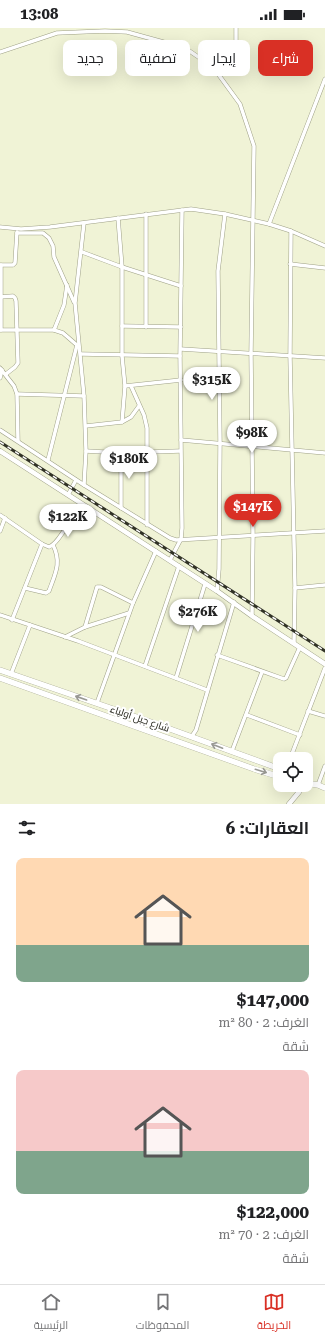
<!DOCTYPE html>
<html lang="ar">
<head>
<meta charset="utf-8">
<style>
  body { margin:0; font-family:"Roboto Serif",Cairo,serif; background:#f2f2f2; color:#202124; direction:rtl; height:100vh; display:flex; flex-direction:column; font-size:15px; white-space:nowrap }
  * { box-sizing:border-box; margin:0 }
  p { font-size:13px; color:#757577 }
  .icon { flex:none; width:22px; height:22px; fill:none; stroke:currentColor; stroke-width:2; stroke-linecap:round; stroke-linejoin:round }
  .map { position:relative; height:776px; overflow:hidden; direction:ltr }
  .side { display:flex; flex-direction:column; background:#fff; flex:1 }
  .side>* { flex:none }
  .banner { position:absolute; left:12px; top:12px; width:301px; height:36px; direction:rtl; display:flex; gap:8px }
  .buttons { position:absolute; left:273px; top:724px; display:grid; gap:8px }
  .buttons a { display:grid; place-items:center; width:40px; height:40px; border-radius:8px; background:#fff; box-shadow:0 4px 16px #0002; font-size:20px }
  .price { position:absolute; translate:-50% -34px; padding:0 9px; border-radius:14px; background:#fff; color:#222; font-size:13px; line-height:26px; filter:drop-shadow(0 1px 2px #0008) }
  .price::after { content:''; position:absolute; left:50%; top:24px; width:12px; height:9px; margin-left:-6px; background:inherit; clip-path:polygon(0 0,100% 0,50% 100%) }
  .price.active { background:#d93025; color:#fff }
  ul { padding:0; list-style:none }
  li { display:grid; align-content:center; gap:8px; height:212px; padding:0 16px }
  li span { display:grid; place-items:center; height:124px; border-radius:8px; color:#555 }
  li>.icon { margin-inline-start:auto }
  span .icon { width:72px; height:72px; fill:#fffc; stroke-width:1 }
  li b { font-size:17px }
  h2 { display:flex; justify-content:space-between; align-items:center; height:48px; padding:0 16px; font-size:17px }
  .pill { padding:0 14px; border-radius:8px; background:#fff; box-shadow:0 4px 16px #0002; font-size:14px; line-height:36px }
  .pill.active { background:#d93025; color:#fff }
  .status { display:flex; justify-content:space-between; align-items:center; height:28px; padding:0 20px; background:#fff; direction:ltr }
  .status svg { height:11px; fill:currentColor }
  .dock { display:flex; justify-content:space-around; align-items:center; height:56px; border-top:1px solid #e0e0e0; background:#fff; font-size:11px; color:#757577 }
  .dock a { display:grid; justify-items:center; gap:2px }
  .dock .active { color:#d93025 }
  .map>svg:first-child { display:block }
</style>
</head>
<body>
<div class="status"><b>13:08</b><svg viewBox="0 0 49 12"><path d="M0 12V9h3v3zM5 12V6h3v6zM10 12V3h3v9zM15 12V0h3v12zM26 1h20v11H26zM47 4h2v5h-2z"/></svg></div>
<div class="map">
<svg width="325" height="776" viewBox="0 0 325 776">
  <rect width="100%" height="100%" fill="#f0f3d6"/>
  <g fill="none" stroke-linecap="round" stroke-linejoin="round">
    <defs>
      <g id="minor">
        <path d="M0,24l57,-19 48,-2 22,1 40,11 21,7 25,17 27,37 14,42 -3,207 2,183 -1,80"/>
        <path d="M213,39l23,-15v-24"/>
        <path d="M146,186v113"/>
        <path d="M118,190l4,49v89l3,30 -3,36"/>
        <path d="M84,195l-9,80 9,93 2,55 -2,34"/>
        <path d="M269,196l56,-145"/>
        <path d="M0,199l21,2 29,-2 141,-18 34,5 44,10 22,7 34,15"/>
        <path d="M291,203l-1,125 5,232 -1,55"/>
        <path d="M17,205h26l6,5 4,8 1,11 20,45"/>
        <path d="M82,224l40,15 59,19"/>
        <path d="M290,236l35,4"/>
        <path d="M0,237h13l2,-2 2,-31"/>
        <path d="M0,269l13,-1 2,2 1,3 2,62 -3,4 -9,7"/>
        <path d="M122,298l59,1"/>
        <path d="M0,302h54l9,3 15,13"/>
        <path d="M1,302v-65"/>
        <path d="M54,302l10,-25 3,-20"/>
        <path d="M181,321l144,9"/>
        <path d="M81,326l99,2"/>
        <path d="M0,340l14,18 3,8 1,47"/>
        <path d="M0,350l2,-8"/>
        <path d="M125,358l56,-6"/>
        <path d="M131,358l13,29 3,13v97"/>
        <path d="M17,366l67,2"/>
        <path d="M86,398l36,-4 9,-5 8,-11"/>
        <path d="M0,402l84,55 86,53 6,2 149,-9"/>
        <path d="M181,412l144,13"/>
        <path d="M86,423l35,2 59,-2"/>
        <path d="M48,432l29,-115"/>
        <path d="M68,467l8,-15"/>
        <path d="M121,480v-55"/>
        <path d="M0,487l42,29 7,3c8,-3 12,-13 17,-19 7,-8 14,-13 20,-22"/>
        <path d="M0,503l5,-13"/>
        <path d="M170,532l11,-21 1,-11 -2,-172 2,-146"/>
        <path d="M25,560l21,5 3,-2c6,-17 13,-28 4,-46"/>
        <path d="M295,560l30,-3"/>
        <path d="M217,563l2,-22 1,-126 -2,-172 7,-57"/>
        <path d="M0,587l78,26 129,49"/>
        <path d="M12,592l30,-76"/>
        <path d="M85,599l12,-40h4l32,16"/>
        <path d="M65,609l20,-10 44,-14"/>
        <path d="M217,627l67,24 2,-1 14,-31"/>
        <path d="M145,638l34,-100"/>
        <path d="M11,646l19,-49"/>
        <path d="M176,650l29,-94"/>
        <path d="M97,675l36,-100 23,-52"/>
        <path d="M308,683l17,5"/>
        <path d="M247,687l53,20"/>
        <path d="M192,708l4,-6 38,-128"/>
        <path d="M232,723l30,-79"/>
        <path d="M290,731l35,-91"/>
        <path d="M318,757l7,-19"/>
      </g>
      <g id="tertiary">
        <path d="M0,423l217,140 35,25 73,48"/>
        <path d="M289,776l10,-12 3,-7"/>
      </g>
      <g id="primary">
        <path d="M0,642l148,51 132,48"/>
        <path d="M0,650l254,91 26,8"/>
        <path d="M306,755l12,2 7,3"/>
      </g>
    </defs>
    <!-- minor casing -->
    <use href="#minor" stroke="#9fa187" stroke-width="4.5"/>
    <!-- tertiary casing -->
    <use href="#tertiary" stroke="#9fa187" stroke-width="5.5"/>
    <!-- primary casing -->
    <use href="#primary" stroke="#9fa187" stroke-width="6"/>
    <!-- minor -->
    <use href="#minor" stroke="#fff" stroke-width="3.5"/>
    <!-- tertiary -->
    <use href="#tertiary" stroke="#fff" stroke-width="4.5"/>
    <!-- primary -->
    <use href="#primary" stroke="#fff" stroke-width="5.5"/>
    <defs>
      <path id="rail" d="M0,414l325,209"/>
    </defs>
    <!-- rail casing -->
    <use href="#rail" stroke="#313226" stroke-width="3"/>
    <!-- rail -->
    <use href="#rail" stroke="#fff" stroke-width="1.5" stroke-dasharray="4.5" stroke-linecap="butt"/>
  </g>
  <!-- one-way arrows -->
  <defs><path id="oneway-shaft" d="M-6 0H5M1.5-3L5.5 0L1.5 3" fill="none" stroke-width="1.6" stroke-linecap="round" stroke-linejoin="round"/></defs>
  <g stroke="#999994">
    <use href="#oneway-shaft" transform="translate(81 670) rotate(-161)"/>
    <use href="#oneway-shaft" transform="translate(217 718) rotate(-159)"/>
    <use href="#oneway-shaft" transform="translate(261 743) rotate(17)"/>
  </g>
  <g text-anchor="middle" stroke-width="4" stroke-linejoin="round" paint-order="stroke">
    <!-- street labels -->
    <g font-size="10" fill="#1c1c12" stroke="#fff">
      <text transform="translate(140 690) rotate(19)" y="4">شارع جبل أولياء</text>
    </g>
  </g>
</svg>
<div class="buttons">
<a><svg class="icon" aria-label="locate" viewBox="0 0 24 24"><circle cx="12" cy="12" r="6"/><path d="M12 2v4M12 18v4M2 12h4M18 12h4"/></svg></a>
</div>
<b class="price" style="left:212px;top:373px">$315K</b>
<b class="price" style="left:252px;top:426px">$98K</b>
<b class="price" style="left:129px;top:452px">$180K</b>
<b class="price active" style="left:253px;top:500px">$147K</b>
<b class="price" style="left:68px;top:510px">$122K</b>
<b class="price" style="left:198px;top:605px">$276K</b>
<div class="banner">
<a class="pill active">شراء</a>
<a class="pill">إيجار</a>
<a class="pill">تصفية</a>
<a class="pill">جديد</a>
</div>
</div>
<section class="side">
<h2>العقارات: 6<svg class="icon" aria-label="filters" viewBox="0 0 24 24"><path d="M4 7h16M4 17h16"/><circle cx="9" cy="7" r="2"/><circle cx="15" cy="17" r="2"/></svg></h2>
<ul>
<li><span style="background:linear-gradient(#ffd9b3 70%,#7fa58c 0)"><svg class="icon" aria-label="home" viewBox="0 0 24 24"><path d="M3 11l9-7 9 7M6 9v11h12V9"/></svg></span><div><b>$147,000</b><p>الغرف: 2 · 80 m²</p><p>شقة</p></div></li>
<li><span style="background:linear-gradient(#f6c9c9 65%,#7fa58c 0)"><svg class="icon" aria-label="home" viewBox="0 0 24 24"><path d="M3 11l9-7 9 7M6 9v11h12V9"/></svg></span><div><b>$122,000</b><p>الغرف: 2 · 70 m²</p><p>شقة</p></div></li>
</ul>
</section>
<nav class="dock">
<a class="active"><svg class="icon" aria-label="map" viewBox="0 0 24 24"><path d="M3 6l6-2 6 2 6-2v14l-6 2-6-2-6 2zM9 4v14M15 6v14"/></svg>الخريطة</a>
<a><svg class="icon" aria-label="saved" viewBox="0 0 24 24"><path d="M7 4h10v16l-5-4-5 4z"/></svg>المحفوظات</a>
<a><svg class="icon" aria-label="home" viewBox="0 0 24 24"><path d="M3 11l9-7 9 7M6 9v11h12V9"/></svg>الرئيسية</a>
</nav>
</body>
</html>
